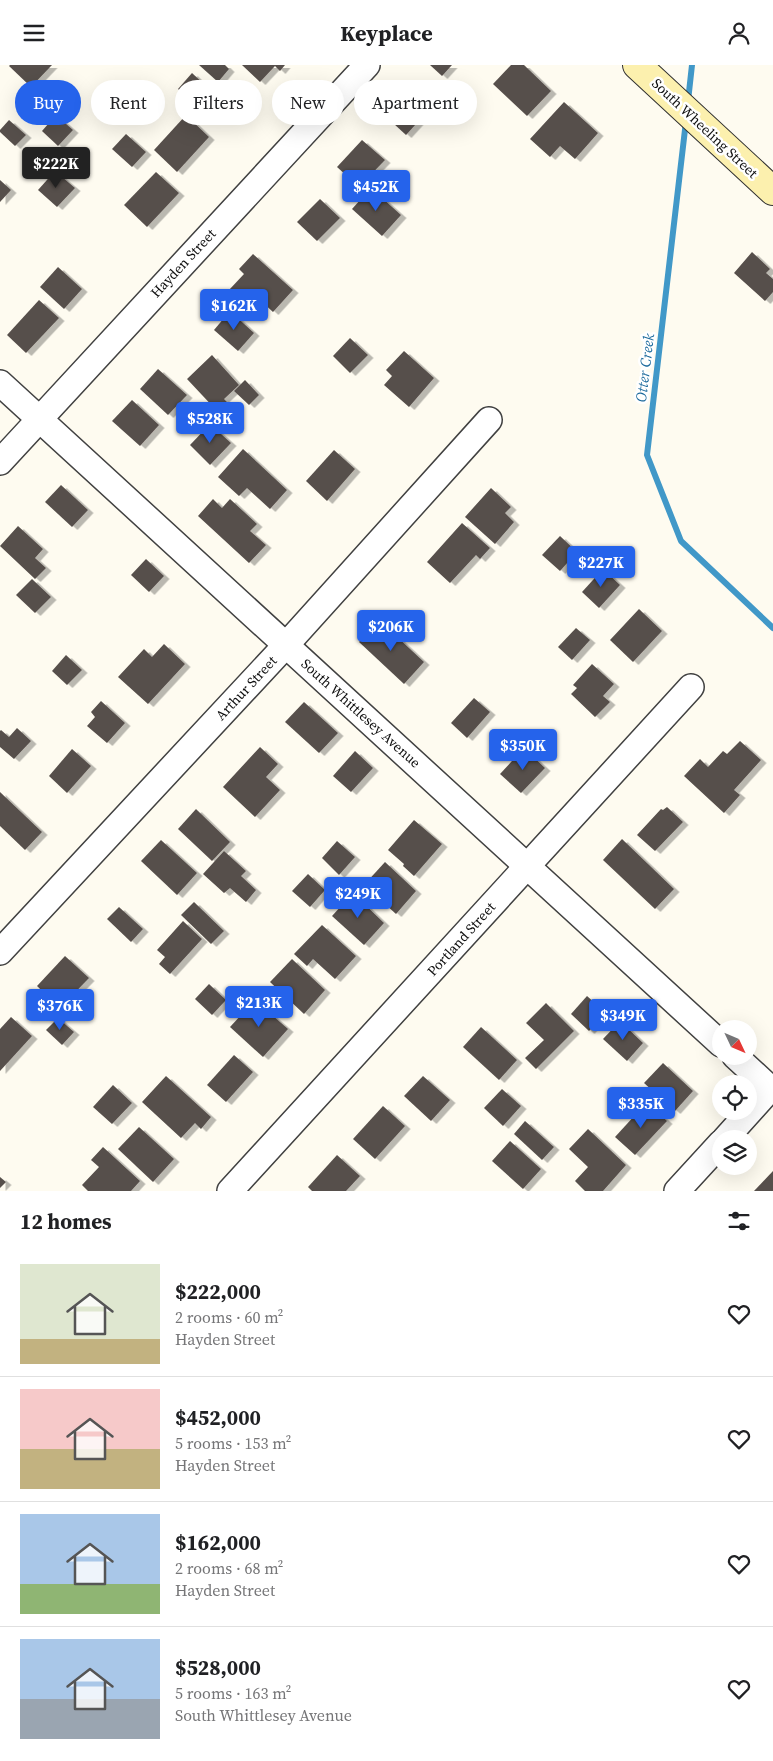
<!DOCTYPE html>
<html lang="en">
<head>
<meta charset="utf-8">
<style>
  body { margin:0; font-family:"Source Serif 4",serif; background:#f2f2f2; color:#202124; height:100vh; display:flex; flex-direction:column; font-size:19px; white-space:nowrap }
  * { box-sizing:border-box; margin:0 }
  p { font-size:16px; color:#757577 }
  .icon { flex:none; width:28px; height:28px; fill:none; stroke:currentColor; stroke-width:2; stroke-linecap:round; stroke-linejoin:round }
  .map { position:relative; height:1126px; overflow:hidden }
  .sheet { display:flex; flex-direction:column; background:#fff; flex:1 }
  .sheet>* { flex:none }
  .guide { position:absolute; left:15px; top:15px; width:500px; height:45px; display:flex; gap:10px }
  .needle { width:32px; rotate:134deg }
  .fabs { position:absolute; left:712px; top:955px; display:grid; gap:10px }
  .fabs a { display:grid; place-items:center; width:45px; height:45px; border-radius:50%; background:#fff; box-shadow:0 5px 20px #0002; font-size:25px }
  .price { position:absolute; translate:-50% -42px; padding:0 11px; border-radius:5px; background:#2563eb; color:#fff; font-size:16px; line-height:32px; filter:drop-shadow(0 1px 2px #0008) }
  .price::after { content:''; position:absolute; left:50%; top:30px; width:15px; height:11px; margin-left:-8px; background:inherit; clip-path:polygon(0 0,100% 0,50% 100%) }
  .price.current { background:#222; color:#fff }
  ul { padding:0; list-style:none }
  li { display:flex; align-items:center; gap:15px; height:125px; padding:0 20px }
  li+li { border-top:1px solid #e0e0e0 }
  li span { display:grid; place-items:center; flex:none; width:140px; height:100px; border-radius:0px; color:#555 }
  li>.icon { margin-inline-start:auto }
  span .icon { width:60px; height:60px; fill:#fffc; stroke-width:1 }
  li b { font-size:21px }
  h2 { display:flex; justify-content:space-between; align-items:center; height:60px; padding:0 20px; font-size:21px }
  .pill { padding:0 18px; border-radius:22px; background:#fff; box-shadow:0 5px 20px #0002; font-size:18px; line-height:45px }
  .pill.current { background:#2563eb; color:#fff }
  header { display:flex; justify-content:space-between; align-items:center; height:65px; padding:0 20px; background:#fff; font-size:22px; font-weight:700 }
  .map>svg:first-child { display:block }
</style>
</head>
<body>
<header><svg class="icon" aria-label="menu" viewBox="0 0 24 24"><path d="M4 6h16M4 12h16M4 18h16"/></svg>Keyplace<svg class="icon" aria-label="person" viewBox="0 0 24 24"><circle cx="12" cy="8" r="4"/><path d="M4 21q1-7 8-7t8 7"/></svg></header>
<div class="map">
<svg width="773" height="1126" viewBox="0 0 773 1126">
  <defs>
    <filter id="shadow"><feDropShadow dx="5.5" dy="3" stdDeviation="0" flood-color="#0004"/></filter>
  </defs>
  <rect width="100%" height="100%" fill="#fefbf0"/>
  <g fill="none" stroke-linecap="round" stroke-linejoin="round">
    <!-- stream -->
    <g stroke="#4198c8" stroke-width="6">
      <path d="M688,36l4,-36"/>
      <path d="M686,56l-39,334 34,86 92,87"/>
    </g>
  </g>
  <!-- building -->
  <g fill="#574f4b" filter="url(#shadow)">
    <path d="M10,0h42l-21,22 -22,-21z"/>
    <path d="M199,0h26l4,4 -11,13z"/>
    <path d="M242,0h43l-5,6 -5,-5 -15,16z"/>
    <path d="M430,0h22l-10,11z"/>
    <path d="M511,0h13l27,26 -24,25 -34,-32z"/>
    <path d="M192,8l29,27 -14,15 -29,-26z"/>
    <path d="M403,25l24,22 -21,23 -25,-23z"/>
    <path d="M564,37l34,31 -23,26 -15,-13 -10,11 -20,-18z"/>
    <path d="M56,50l17,15 -15,16 -16,-15z"/>
    <path d="M186,50l23,22 -32,35 -23,-22z"/>
    <path d="M9,55l17,15 -11,11 -15,-14v-2z"/>
    <path d="M126,69l20,18 -14,15 -20,-18z"/>
    <path d="M362,75l23,20 -26,27 -22,-20z"/>
    <path d="M55,106l20,17 -18,19 -19,-17z"/>
    <path d="M156,107l23,21 -32,34 -23,-22z"/>
    <path d="M0,115l11,10 -11,12z"/>
    <path d="M371,123l30,27 -19,21 -30,-27z"/>
    <path d="M320,134l20,19 -23,23 -20,-19z"/>
    <path d="M752,187l18,17 -4,4 7,6v13l-8,9 -31,-28z"/>
    <path d="M253,189l40,36 -20,22 -14,-13 -10,11 -20,-20 15,-16 -5,-5z"/>
    <path d="M58,202l24,22 -18,20 -24,-22z"/>
    <path d="M39,235l20,18 -33,35 -19,-18z"/>
    <path d="M230,246l24,22 -16,18 -24,-21z"/>
    <path d="M350,273l18,17 -18,18 -17,-17z"/>
    <path d="M404,286l30,27 -25,29 -25,-22 8,-9 -6,-6z"/>
    <path d="M212,290l27,30 -15,14 3,3 -10,9 -30,-32z"/>
    <path d="M158,304l29,26 -19,20 -28,-26z"/>
    <path d="M245,315l14,15 -10,10 -15,-14z"/>
    <path d="M132,335l27,25 -19,21 -28,-25z"/>
    <path d="M210,359l21,19 -21,22 -20,-20z"/>
    <path d="M243,384l44,41 -17,19 -23,-21 -8,8 -21,-19z"/>
    <path d="M334,385l21,19 -28,32 -21,-20z"/>
    <path d="M61,420l27,25 -16,17 -27,-25z"/>
    <path d="M491,423l20,19 -6,6 9,9 -19,22 -30,-27z"/>
    <path d="M213,434l9,9 8,-9 27,25 -7,7 16,14 -17,18 -51,-47z"/>
    <path d="M462,458l28,25 -10,11 -4,-4 -26,28 -23,-21z"/>
    <path d="M18,461l25,23 -8,9 11,10 -11,11 -35,-33z"/>
    <path d="M560,471l17,16 -17,19 -18,-16z"/>
    <path d="M146,494l18,17 -15,16 -18,-17z"/>
    <path d="M603,504l17,16 -21,23 -17,-16z"/>
    <path d="M32,514l19,18 -16,16 -19,-18z"/>
    <path d="M639,544l23,22 -29,31 -23,-22z"/>
    <path d="M379,555l45,42 -20,22 -45,-42z"/>
    <path d="M576,563l14,12 -18,20 -14,-13z"/>
    <path d="M164,579l21,20 -37,40 -30,-27 26,-28 8,8z"/>
    <path d="M66,590l16,15 -15,15 -15,-14z"/>
    <path d="M592,599l22,20 -11,12 7,6 -15,15 -24,-23 6,-6 -4,-3z"/>
    <path d="M474,633l16,14 -23,26 -16,-15z"/>
    <path d="M101,636l24,22 -18,20 -20,-17 8,-9 -4,-5z"/>
    <path d="M304,637l34,31 -19,20 -34,-31z"/>
    <path d="M17,663l14,13 -17,18 -14,-12v-16l1,-1 8,7z"/>
    <path d="M740,676l21,19 -27,30 6,5 -16,18 -40,-37 16,-17 8,8 15,-16 4,3z"/>
    <path d="M260,682l18,17 -12,13 14,13 -25,27 -32,-30z"/>
    <path d="M524,683l21,20 -24,25 -21,-19z"/>
    <path d="M72,684l19,17 -24,27 -18,-17z"/>
    <path d="M355,686l18,17 -22,24 -18,-16z"/>
    <path d="M0,727l42,40 -17,18 -25,-24z"/>
    <path d="M667,742l16,15 -28,29 -18,-16 24,-26 2,1z"/>
    <path d="M196,744l34,33 -18,19 -34,-32z"/>
    <path d="M414,755l28,24 -28,32 -11,-10 1,-2 -16,-14z"/>
    <path d="M622,774l52,50 -19,20 -52,-49z"/>
    <path d="M161,775l36,33 -20,22 -36,-34z"/>
    <path d="M337,776l18,16 -16,18 -17,-17z"/>
    <path d="M224,786l22,20 -5,5 15,14 -10,12 -16,-14 -6,5 -21,-19z"/>
    <path d="M385,797l31,29 -20,23 -32,-29z"/>
    <path d="M308,809l17,16 -15,17 -18,-16z"/>
    <path d="M353,828l31,30 -20,22 -32,-29z"/>
    <path d="M194,837l30,29 -13,13 -30,-29z"/>
    <path d="M119,842l24,22 -12,13 -24,-23z"/>
    <path d="M183,856l19,18 -32,35 -11,-10 6,-7 -8,-7z"/>
    <path d="M322,860l34,31 -21,23 -22,-20 -6,7 -13,-12z"/>
    <path d="M65,891l24,22 -29,30 -23,-22z"/>
    <path d="M292,894l33,31 -21,24 -34,-32z"/>
    <path d="M209,919l17,16 -14,15 -17,-16z"/>
    <path d="M587,931l19,17 -17,18 -18,-17z"/>
    <path d="M255,935l33,29 -25,28 -33,-30z"/>
    <path d="M546,938l28,28 -38,38 -11,-11 19,-18 -18,-17z"/>
    <path d="M11,952l21,19 -32,35v-42z"/>
    <path d="M58,953l16,14 -12,13 -16,-15z"/>
    <path d="M620,956l23,22 -16,18 -24,-22z"/>
    <path d="M481,962l36,33 -18,20 -36,-33z"/>
    <path d="M234,990l19,17 -27,30 -19,-17z"/>
    <path d="M663,998l30,28 -18,20 -31,-28z"/>
    <path d="M166,1011l45,41 -10,12 -6,-6 -14,15 -39,-36z"/>
    <path d="M423,1011l27,24 -19,21 -27,-25z"/>
    <path d="M113,1020l19,18 -20,21 -19,-17z"/>
    <path d="M502,1024l19,17 -18,20 -19,-18z"/>
    <path d="M647,1037l20,19 -32,34 -20,-18z"/>
    <path d="M383,1041l22,20 -30,33 -22,-20z"/>
    <path d="M525,1056l29,26 -12,13 -28,-26z"/>
    <path d="M139,1062l35,32 -21,23 -35,-33z"/>
    <path d="M588,1064l38,36 -23,26h-18l-10,-10 13,-14 -19,-18z"/>
    <path d="M510,1076l31,28 -18,20 -31,-28z"/>
    <path d="M103,1082l37,34 -9,10h-43l-6,-6 17,-18 -8,-7z"/>
    <path d="M337,1090l23,21 -14,15h-34l-4,-4z"/>
    <path d="M773,1106v20h-19z"/>
    <path d="M0,1112l6,5 -6,6z"/>
  </g>
  <g fill="none" stroke-linecap="round" stroke-linejoin="round">
    <defs>
      <g id="street">
        <path d="M0,318l721,661"/>
        <path d="M0,397l367,-397"/>
        <path d="M0,887l286,-307 203,-225"/>
        <path d="M735,991l38,35"/>
        <path d="M725,1074l45,-50"/>
        <path d="M230,1126l461,-504"/>
        <path d="M677,1126l44,-48"/>
      </g>
      <path id="secondary" d="M637,0l136,126"/>
    </defs>
    <!-- street casing -->
    <use href="#street" stroke="#414141" stroke-width="28"/>
    <!-- secondary casing -->
    <use href="#secondary" stroke="#303030" stroke-width="30"/>
    <!-- street -->
    <use href="#street" stroke="#fff" stroke-width="25"/>
    <!-- secondary -->
    <use href="#secondary" stroke="#fcf0ae" stroke-width="28"/>
  </g>
  <g text-anchor="middle" stroke-width="5" stroke-linejoin="round" paint-order="stroke">
    <!-- street labels -->
    <g font-size="14" fill="#0e0e0e" stroke="#fff">
      <text transform="translate(705 63) rotate(43)" y="5">South Wheeling Street</text>
      <text transform="translate(183 198) rotate(-47)" y="5">Hayden Street</text>
      <text transform="translate(246 623) rotate(-47)" y="5">Arthur Street</text>
      <text transform="translate(361 648) rotate(42)" y="5">South Whittlesey Avenue</text>
      <text transform="translate(461 874) rotate(-48)" y="5">Portland Street</text>
    </g>
    <!-- water labels -->
    <g font-size="15" font-style="italic" fill="#1c6a9c" stroke="#fff">
      <text transform="translate(645 303) rotate(-83)" y="5">Otter Creek</text>
    </g>
  </g>
</svg>
<div class="fabs">
<a><svg class="needle" viewBox="-14 -14 28 28"><path d="M0-13l5 13h-10z" fill="#e53935"/><path d="M0 13l5-13h-10z" fill="#757577"/></svg></a>
<a><svg class="icon" aria-label="locate" viewBox="0 0 24 24"><circle cx="12" cy="12" r="6"/><path d="M12 2v4M12 18v4M2 12h4M18 12h4"/></svg></a>
<a><svg class="icon" aria-label="layers" viewBox="0 0 24 24"><path d="M12 4l9 5-9 5-9-5zM3 14l9 5 9-5"/></svg></a>
</div>
<b class="price current" style="left:56px;top:124px">$222K</b>
<b class="price" style="left:376px;top:147px">$452K</b>
<b class="price" style="left:234px;top:266px">$162K</b>
<b class="price" style="left:210px;top:379px">$528K</b>
<b class="price" style="left:601px;top:523px">$227K</b>
<b class="price" style="left:391px;top:587px">$206K</b>
<b class="price" style="left:523px;top:706px">$350K</b>
<b class="price" style="left:358px;top:854px">$249K</b>
<b class="price" style="left:259px;top:963px">$213K</b>
<b class="price" style="left:60px;top:966px">$376K</b>
<b class="price" style="left:623px;top:976px">$349K</b>
<b class="price" style="left:641px;top:1064px">$335K</b>
<div class="guide">
<a class="pill current">Buy</a>
<a class="pill">Rent</a>
<a class="pill">Filters</a>
<a class="pill">New</a>
<a class="pill">Apartment</a>
</div>
</div>
<section class="sheet">
<h2>12 homes<svg class="icon" aria-label="filters" viewBox="0 0 24 24"><path d="M4 7h16M4 17h16"/><circle cx="9" cy="7" r="2"/><circle cx="15" cy="17" r="2"/></svg></h2>
<ul>
<li><span style="background:linear-gradient(#dfe7d0 75%,#c2b280 0)"><svg class="icon" aria-label="home" viewBox="0 0 24 24"><path d="M3 11l9-7 9 7M6 9v11h12V9"/></svg></span><div><b>$222,000</b><p>2 rooms · 60 m²</p><p>Hayden Street</p></div><svg class="icon" aria-label="heart" viewBox="0 0 24 24"><path d="M12 20l-8-8c-3-5 5-10 8-4 3-6 11-1 8 4z"/></svg></li>
<li><span style="background:linear-gradient(#f6c9c9 60%,#c2b280 0)"><svg class="icon" aria-label="home" viewBox="0 0 24 24"><path d="M3 11l9-7 9 7M6 9v11h12V9"/></svg></span><div><b>$452,000</b><p>5 rooms · 153 m²</p><p>Hayden Street</p></div><svg class="icon" aria-label="heart" viewBox="0 0 24 24"><path d="M12 20l-8-8c-3-5 5-10 8-4 3-6 11-1 8 4z"/></svg></li>
<li><span style="background:linear-gradient(#a9c7e8 70%,#8fb573 0)"><svg class="icon" aria-label="home" viewBox="0 0 24 24"><path d="M3 11l9-7 9 7M6 9v11h12V9"/></svg></span><div><b>$162,000</b><p>2 rooms · 68 m²</p><p>Hayden Street</p></div><svg class="icon" aria-label="heart" viewBox="0 0 24 24"><path d="M12 20l-8-8c-3-5 5-10 8-4 3-6 11-1 8 4z"/></svg></li>
<li><span style="background:linear-gradient(#a9c7e8 60%,#9aa5b1 0)"><svg class="icon" aria-label="home" viewBox="0 0 24 24"><path d="M3 11l9-7 9 7M6 9v11h12V9"/></svg></span><div><b>$528,000</b><p>5 rooms · 163 m²</p><p>South Whittlesey Avenue</p></div><svg class="icon" aria-label="heart" viewBox="0 0 24 24"><path d="M12 20l-8-8c-3-5 5-10 8-4 3-6 11-1 8 4z"/></svg></li>
</ul>
</section>
</body>
</html>
